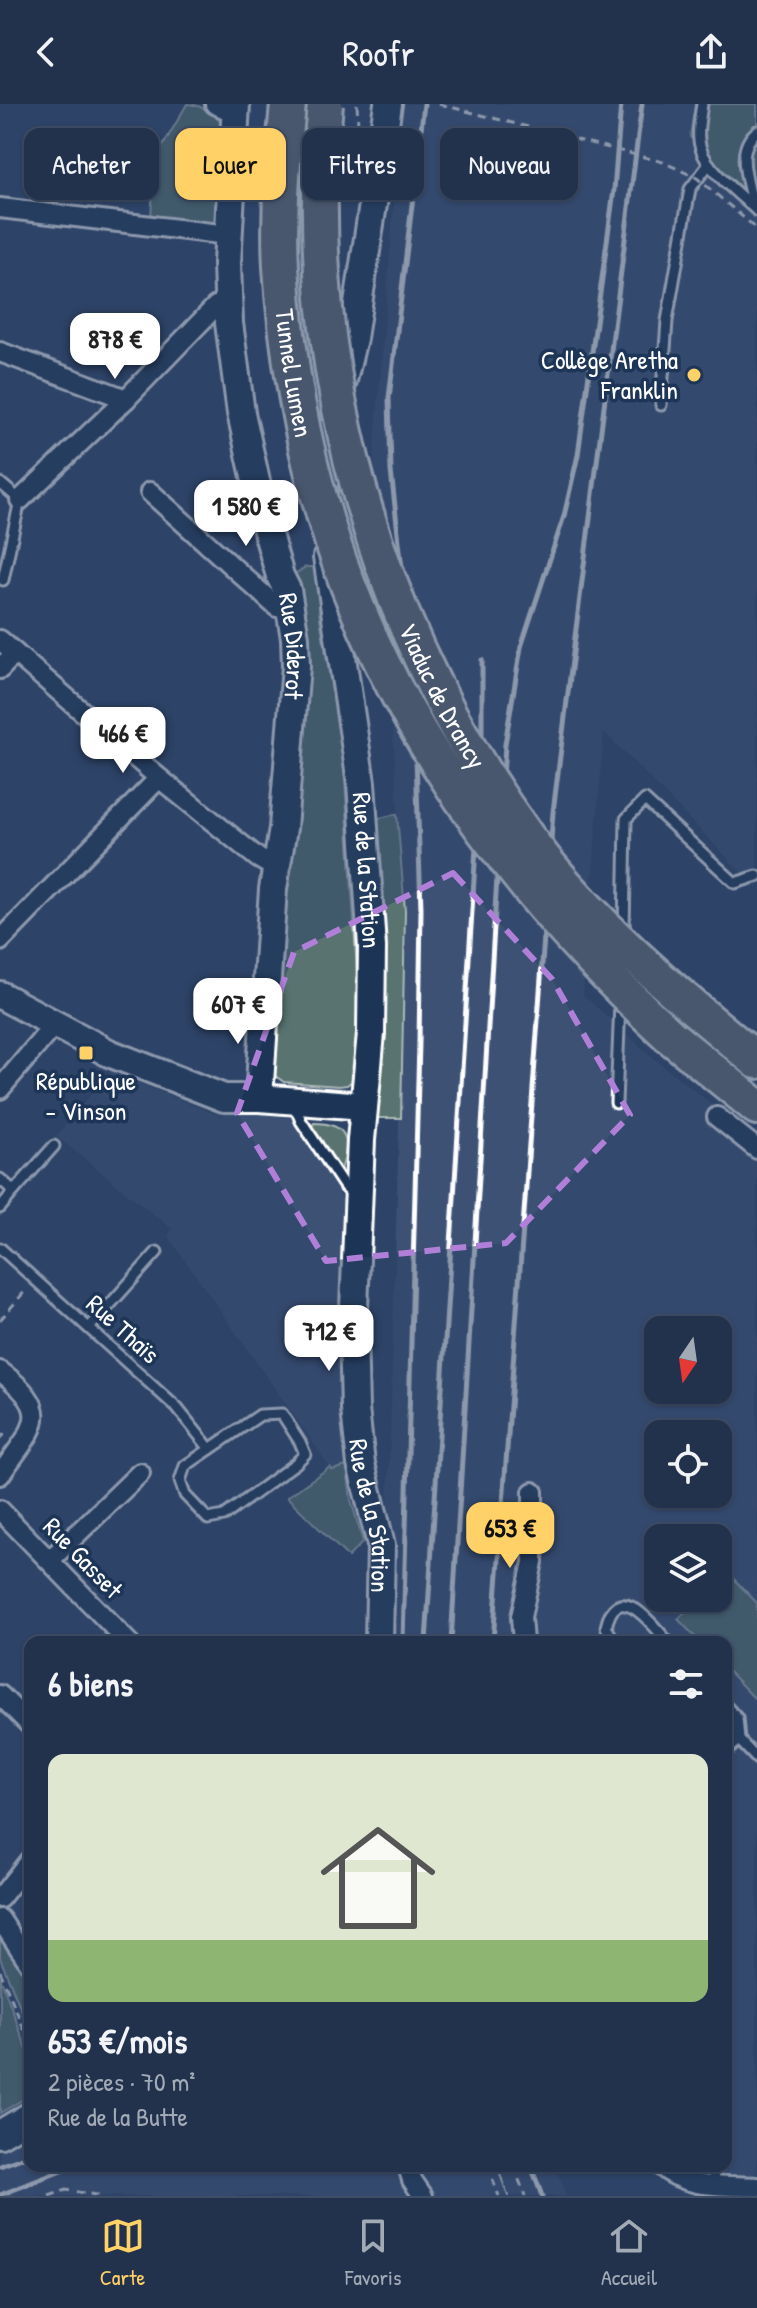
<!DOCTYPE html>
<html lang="fr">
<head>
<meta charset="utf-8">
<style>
  body { margin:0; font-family:"Patrick Hand",sans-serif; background:#2e3e57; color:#f1f3f6; height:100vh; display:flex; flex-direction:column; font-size:30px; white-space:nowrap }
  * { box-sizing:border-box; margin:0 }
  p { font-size:26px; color:#a2aab6 }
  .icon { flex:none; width:44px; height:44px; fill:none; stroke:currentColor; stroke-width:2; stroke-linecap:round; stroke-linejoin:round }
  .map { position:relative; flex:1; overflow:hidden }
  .side { position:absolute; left:24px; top:1532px; width:708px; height:536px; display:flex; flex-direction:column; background:#22324d; border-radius:16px; box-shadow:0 2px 6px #0004,0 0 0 2px #3f4d65 }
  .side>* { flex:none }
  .guide { position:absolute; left:24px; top:24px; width:710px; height:72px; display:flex; gap:16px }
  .needle { width:52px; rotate:193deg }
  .fabs { position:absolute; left:644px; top:1212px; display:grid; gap:16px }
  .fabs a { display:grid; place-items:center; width:88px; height:88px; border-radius:16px; background:#22324d; box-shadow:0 2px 6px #0004,0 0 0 2px #3f4d65; font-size:40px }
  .price { position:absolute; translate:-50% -68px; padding:0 18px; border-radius:16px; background:#fff; color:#222; font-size:26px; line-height:52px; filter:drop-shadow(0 2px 4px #0008) }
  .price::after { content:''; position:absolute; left:50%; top:48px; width:24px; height:18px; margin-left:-12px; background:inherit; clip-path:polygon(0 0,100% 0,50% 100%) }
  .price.selected { background:#ffd166; color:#111 }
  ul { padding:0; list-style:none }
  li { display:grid; align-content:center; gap:16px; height:424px; padding:0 24px }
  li+li { border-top:2px solid #3f4d65 }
  li span { display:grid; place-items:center; height:248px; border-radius:16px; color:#555 }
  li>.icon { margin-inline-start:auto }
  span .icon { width:144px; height:144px; fill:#fffc; stroke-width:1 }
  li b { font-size:34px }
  h2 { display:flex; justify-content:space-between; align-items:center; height:96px; padding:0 24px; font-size:34px }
  .tag { padding:0 28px; border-radius:16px; background:#22324d; box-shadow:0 2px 6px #0004,0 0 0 2px #3f4d65; font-size:28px; line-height:72px }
  .tag.selected { background:#ffd166; color:#111 }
  header { display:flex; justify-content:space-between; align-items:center; height:104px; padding:0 24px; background:#22324d; font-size:36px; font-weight:600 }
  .menu { display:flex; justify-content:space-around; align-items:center; height:112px; border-top:2px solid #3f4d65; background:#22324d; font-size:22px; color:#a2aab6 }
  .menu a { display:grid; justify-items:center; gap:4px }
  .menu .selected { color:#ffd166 }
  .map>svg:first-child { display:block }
</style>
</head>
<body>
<header><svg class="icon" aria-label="back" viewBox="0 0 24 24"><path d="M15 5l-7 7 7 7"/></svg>Roofr<svg class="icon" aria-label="share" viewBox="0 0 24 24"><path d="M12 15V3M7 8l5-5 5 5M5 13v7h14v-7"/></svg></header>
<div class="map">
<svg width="757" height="2092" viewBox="0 0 757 2092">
  <rect width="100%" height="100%" fill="#2d4367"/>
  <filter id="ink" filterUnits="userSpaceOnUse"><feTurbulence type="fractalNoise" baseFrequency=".0125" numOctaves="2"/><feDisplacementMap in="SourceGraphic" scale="16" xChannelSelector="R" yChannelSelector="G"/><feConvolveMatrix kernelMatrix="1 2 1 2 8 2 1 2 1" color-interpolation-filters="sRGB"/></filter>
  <g filter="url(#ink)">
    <!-- built -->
    <g fill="#3c5175" fill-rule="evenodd">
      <path d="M402,0h291l-4,33 68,67v684l-153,-156 -21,263 69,62 105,83v1039l-49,-4 -2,-9h20v-524h-137l-3,-6 -34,6h-160l5,-102 -9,-31 17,-598 -31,-457zM658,1226h60v60h-60zM658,1330h60v60h-60zM658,1434h60v60h-60z"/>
      <path d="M110,968l110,44 15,-5 58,7 51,84 -5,134 1,74 7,56 -16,4 -1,-3 -162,-231 4,-7 -116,-93z"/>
      <path d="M30,2027v35h526l10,30h-566v-48z"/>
    </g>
    <!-- green -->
    <g fill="#587370" stroke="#acb9b8" stroke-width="2">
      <path d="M187,0c12,0 29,10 36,20l-3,67 -7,-1 -1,4 8,2 -2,23 -8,6 -59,-8 4,-61h2z"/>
      <path d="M695,0h62v100l-67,-67z"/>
      <path d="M306,463h12l1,45 25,152 15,240 -4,59 2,14 -10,8 -8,1 -55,-4 -13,-9 22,-498z"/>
      <path d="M397,710l8,97 -4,207h-24l6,-118 -8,-181z"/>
      <path d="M314,1019c34,0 37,17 27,47l-29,-44z"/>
      <path d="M347,1362l4,34 12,42 -15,15 -61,-60 43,-30 2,3z"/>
      <path d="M727,1468l30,31v98l-31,-32v-27h-26l-22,-23 22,-21h18v-17z"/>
      <path d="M3,1827l27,45v55l-30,-73v-25z"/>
      <path d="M0,1873l30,81v37l-30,18z"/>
    </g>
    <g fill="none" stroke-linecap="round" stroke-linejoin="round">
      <defs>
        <g id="lane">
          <path d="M702,0c-2,15 -6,31 -1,45 6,21 40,47 56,62"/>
          <path d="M753,103c-5,-27 -19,-57 4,-76"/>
          <path d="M661,301l6,-84 23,-132 19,-25"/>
          <path d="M0,379l20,17 -17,80"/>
          <path d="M624,827l2,-112 19,-19 90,83 22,-7"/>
          <path d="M616,999l4,-101"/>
          <path d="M294,1000l7,17 43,65 9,9"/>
          <path d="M0,1075l14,12 -14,17"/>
          <path d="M14,1087l40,-45"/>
          <path d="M0,1144l177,160 33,41"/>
          <path d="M89,1224l68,-76"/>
          <path d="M282,1310l18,28 5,12 -9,9 -72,53 -16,3 -23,-24 -5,-14 5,-15 75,-51z"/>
          <path d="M615,1538l-9,-15c11,-50 46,-3 62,15"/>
          <path d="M726,1602l11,12 2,22"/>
          <path d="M726,1648l13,-12 18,19"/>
          <path d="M713,2062l3,19"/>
        </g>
        <g id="street">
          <path d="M215,0l20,9"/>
          <path d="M0,104l228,27"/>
          <path d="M0,248l126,47"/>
          <path d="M150,388l127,115 13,2"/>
          <path d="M20,396l106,-101 90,-93 12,-2"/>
          <path d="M0,536l159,138 99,80 17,10"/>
          <path d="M0,565l15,-16"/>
          <path d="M0,837l159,-163"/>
          <path d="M0,985l54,-64"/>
          <path d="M717,1013l40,32"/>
          <path d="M0,1267c57,43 33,56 0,104"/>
          <path d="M0,1406l128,132"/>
          <path d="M50,1456l90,-87"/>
          <path d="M523,1538l-2,-25 12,-55v-70"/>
          <path d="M0,1591l30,30"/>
          <path d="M0,1794l30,-38"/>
          <path d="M0,1815l30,45"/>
          <path d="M408,2062l4,14 11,16"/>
          <path d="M661,2062c25,23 63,19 96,21"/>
        </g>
        <g id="secondary">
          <path id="s1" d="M236,0l-9,159 2,60 12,90 26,118 13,45 7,14 8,48 1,28 -13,162 -10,61 -14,209"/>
          <path d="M323,387l10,-68 20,-85 35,-234"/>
          <path id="s2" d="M327,453l34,226 11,164 -1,86 -10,107 -8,192 2,77 6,55 20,81 -2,97"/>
          <path d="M0,891l109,58 115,45h35l105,8"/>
          <path d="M0,2030l30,-18"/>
        </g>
        <g id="highway">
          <path d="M694,904l63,53"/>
          <path d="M671,933l86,70"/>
        </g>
      </defs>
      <!-- lane casing -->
      <use href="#lane" stroke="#fff" stroke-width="15"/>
      <!-- street casing -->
      <use href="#street" stroke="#fff" stroke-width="24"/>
      <!-- secondary casing -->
      <use href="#secondary" stroke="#fff" stroke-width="32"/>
      <!-- highway casing -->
      <use href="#highway" stroke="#fff" stroke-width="40"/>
      <!-- path -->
      <g stroke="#fff" stroke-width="3" stroke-dasharray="8 6" stroke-linecap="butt">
        <path d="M357,0l2,44"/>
        <path d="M0,1216l27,-31"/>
        <path d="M0,1336l3,-5 3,2 -2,2"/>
        <path d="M0,1867l30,73"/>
        <path d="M487,2062l12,30"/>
        <path d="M514,2062l11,30"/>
        <path d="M49,2092l17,-6 36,6"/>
      </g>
      <!-- lane -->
      <use href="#lane" stroke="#1d3557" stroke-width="9"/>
      <!-- street -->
      <use href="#street" stroke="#1d3557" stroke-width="18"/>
      <!-- secondary -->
      <use href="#secondary" stroke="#1d3557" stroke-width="26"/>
      <!-- highway -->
      <use href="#highway" stroke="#6a7074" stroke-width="34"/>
      <!-- tram -->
      <path stroke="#fff" stroke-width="2" d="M497,2062l11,30"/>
      <!-- rail -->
      <g stroke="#fff" stroke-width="5">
        <path d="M403,1538l16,-599 2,-134 -8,-243 -22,-195 -2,-73 35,-294"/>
        <path d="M426,1538l56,-890v-92"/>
        <path d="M451,1538l54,-898 16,-97 43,-131 14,-61 36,-265 7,-86"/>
        <path d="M493,1538l60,-830 89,-708"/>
        <path d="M0,2062l30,-11"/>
        <path d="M531,2062l11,30"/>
        <path d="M0,2091l74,-29"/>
      </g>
      <defs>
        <g id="highway-bridge">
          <path id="s3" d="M288,0c-5,54 -10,108 -7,163 7,107 28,217 67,318 67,174 186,327 323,452"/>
          <path id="s4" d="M325,0c-26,260 50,526 204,736 47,63 105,117 165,168"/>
        </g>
      </defs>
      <!-- highway-bridge casing -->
      <use href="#highway-bridge" stroke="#fff" stroke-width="40" stroke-linecap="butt"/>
      <!-- path-bridge -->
      <path stroke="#fff" stroke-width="3" stroke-dasharray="8 6" stroke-linecap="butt" d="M439,0l224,58 34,16 60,51"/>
      <!-- highway-bridge -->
      <use href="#highway-bridge" stroke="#6a7074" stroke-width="34"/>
    </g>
  </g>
  <!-- marked area -->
  <path d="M0 0H757V2092H0ZM453,769l99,106 78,136 -124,128 -180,18 -89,-148 57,-161z" fill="#2d4367" fill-opacity=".55" fill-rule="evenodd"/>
  <path fill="none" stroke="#b080d9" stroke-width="6" stroke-dasharray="16 10" stroke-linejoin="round" d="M453,769l99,106 78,136 -124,128 -180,18 -89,-148 57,-161z"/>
  <!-- markers -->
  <g fill="#ffd166" stroke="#1d3557" stroke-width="3">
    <circle cx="694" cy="271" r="8"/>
    <rect x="78" y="941" width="16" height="16" rx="4"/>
  </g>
  <g text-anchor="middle" stroke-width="7" stroke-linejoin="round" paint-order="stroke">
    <!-- poi labels -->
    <g font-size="26" fill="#fff" stroke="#1d3557" text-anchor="end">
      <text x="678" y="265">Collège Aretha<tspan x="678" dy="30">Franklin</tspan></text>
      <text x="86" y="986" text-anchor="middle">République<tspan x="86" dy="30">- Vinson</tspan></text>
    </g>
    <!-- street labels -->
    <g font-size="26" fill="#fff" stroke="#1d3557">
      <text dy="9" stroke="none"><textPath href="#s3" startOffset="270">Tunnel Lumen</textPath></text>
      <text dy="9" stroke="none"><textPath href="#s1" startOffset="550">Rue Diderot</textPath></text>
      <text dy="9" stroke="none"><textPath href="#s4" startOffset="612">Viaduc de Drancy</textPath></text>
      <text dy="9" stroke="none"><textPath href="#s2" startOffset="316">Rue de la Station</textPath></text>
      <text transform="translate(123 1225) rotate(42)" y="9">Rue Thaïs</text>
      <text dy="9" stroke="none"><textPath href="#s2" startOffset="964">Rue de la Station</textPath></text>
      <text transform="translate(83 1454) rotate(46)" y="9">Rue Gasset</text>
    </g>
  </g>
</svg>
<div class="fabs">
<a><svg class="needle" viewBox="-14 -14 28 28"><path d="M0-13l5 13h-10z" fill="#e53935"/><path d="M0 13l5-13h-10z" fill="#a2aab6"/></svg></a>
<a><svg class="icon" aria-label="locate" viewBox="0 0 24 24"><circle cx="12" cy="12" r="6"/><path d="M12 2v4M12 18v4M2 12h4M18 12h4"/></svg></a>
<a><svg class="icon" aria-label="layers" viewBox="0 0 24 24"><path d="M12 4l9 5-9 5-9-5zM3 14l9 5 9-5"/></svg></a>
</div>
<b class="price" style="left:115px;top:277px">878 €</b>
<b class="price" style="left:246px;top:444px">1 580 €</b>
<b class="price" style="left:123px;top:671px">466 €</b>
<b class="price" style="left:238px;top:942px">607 €</b>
<b class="price" style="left:329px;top:1269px">712 €</b>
<b class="price selected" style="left:510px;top:1466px">653 €</b>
<div class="guide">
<a class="tag">Acheter</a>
<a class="tag selected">Louer</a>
<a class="tag">Filtres</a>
<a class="tag">Nouveau</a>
</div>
<section class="side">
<h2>6 biens<svg class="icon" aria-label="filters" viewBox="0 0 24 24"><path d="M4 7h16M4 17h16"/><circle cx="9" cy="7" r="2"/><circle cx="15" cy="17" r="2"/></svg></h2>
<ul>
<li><span style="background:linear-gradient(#dfe7d0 75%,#8fb573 0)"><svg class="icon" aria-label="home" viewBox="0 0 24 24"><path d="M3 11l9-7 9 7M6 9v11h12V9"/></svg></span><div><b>653 €/mois</b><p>2 pièces · 70 m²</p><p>Rue de la Butte</p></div></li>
</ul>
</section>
</div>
<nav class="menu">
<a class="selected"><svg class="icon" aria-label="map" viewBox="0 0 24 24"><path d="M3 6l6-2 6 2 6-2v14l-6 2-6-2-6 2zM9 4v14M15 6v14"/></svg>Carte</a>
<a><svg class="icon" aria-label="saved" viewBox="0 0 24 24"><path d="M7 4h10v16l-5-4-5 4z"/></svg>Favoris</a>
<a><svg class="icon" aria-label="home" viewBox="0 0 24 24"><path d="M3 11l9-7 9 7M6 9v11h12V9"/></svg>Accueil</a>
</nav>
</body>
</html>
